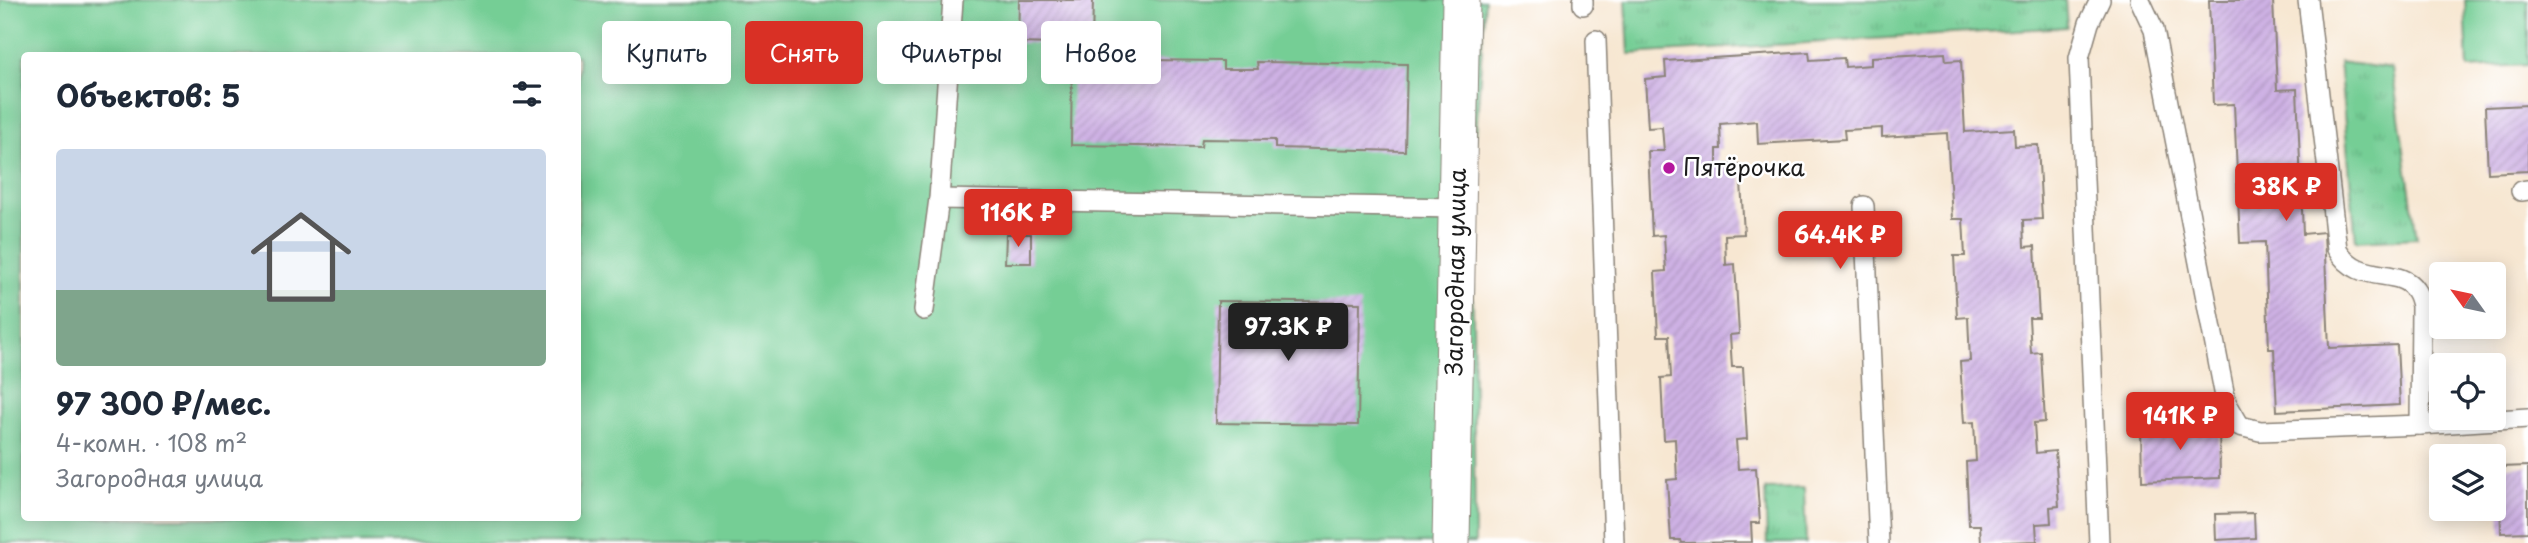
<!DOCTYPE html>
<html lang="ru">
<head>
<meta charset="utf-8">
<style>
  body { margin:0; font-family:"Playpen Sans",sans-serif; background:#f6f6f7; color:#1f2937; height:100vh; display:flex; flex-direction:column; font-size:26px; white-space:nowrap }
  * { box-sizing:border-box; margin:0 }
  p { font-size:23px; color:#747a83 }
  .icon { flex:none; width:38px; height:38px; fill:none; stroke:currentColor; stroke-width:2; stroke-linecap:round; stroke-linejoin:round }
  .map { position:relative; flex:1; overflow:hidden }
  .sheet { position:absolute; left:21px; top:52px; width:560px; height:469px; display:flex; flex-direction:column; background:#fff; border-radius:7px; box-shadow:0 4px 18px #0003 }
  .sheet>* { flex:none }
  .guide { position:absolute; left:602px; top:21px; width:665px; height:63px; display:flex; gap:14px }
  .needle { width:46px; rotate:303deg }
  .fabs { position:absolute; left:2429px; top:262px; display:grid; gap:14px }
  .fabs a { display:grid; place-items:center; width:77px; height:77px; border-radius:7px; background:#fff; box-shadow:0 4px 18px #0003; font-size:35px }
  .price { position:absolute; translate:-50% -60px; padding:0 16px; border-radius:7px; background:#d93025; color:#fff; font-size:23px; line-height:46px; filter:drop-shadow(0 2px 4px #0008) }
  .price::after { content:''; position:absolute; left:50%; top:42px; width:21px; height:16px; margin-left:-10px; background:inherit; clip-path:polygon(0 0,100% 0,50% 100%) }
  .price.active { background:#222; color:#fff }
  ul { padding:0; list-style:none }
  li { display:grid; align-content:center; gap:14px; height:371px; padding:0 35px }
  li span { display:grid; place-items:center; height:217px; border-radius:7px; color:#555 }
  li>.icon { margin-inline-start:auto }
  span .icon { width:126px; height:126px; fill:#fffc; stroke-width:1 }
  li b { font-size:30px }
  h2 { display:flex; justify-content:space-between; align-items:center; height:84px; padding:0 35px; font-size:30px }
  .pill { padding:0 24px; border-radius:7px; background:#fff; box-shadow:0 4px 18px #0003; font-size:24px; line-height:63px }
  .pill.active { background:#d93025; color:#fff }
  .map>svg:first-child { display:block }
</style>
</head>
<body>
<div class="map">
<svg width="2528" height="543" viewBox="0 0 2528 543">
  <defs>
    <pattern id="park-tufts" width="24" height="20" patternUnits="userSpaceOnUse" patternTransform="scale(1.75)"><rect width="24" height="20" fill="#74ce95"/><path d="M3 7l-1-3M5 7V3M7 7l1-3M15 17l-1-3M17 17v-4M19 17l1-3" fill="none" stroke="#64b080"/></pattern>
    <pattern id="building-hatch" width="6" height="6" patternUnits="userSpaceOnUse" patternTransform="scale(1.75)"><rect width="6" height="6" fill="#ceb1e4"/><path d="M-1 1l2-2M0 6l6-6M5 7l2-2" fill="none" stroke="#b098c3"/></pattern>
  </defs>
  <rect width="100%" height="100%" fill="#fff"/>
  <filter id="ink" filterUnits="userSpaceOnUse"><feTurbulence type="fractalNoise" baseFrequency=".0143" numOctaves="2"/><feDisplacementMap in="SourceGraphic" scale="14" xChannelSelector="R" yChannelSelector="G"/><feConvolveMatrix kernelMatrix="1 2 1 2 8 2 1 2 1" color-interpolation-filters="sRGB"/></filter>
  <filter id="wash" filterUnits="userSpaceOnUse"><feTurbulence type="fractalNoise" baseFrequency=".00686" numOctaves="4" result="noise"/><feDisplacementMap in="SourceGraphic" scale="28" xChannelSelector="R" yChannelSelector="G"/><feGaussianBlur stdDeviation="1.57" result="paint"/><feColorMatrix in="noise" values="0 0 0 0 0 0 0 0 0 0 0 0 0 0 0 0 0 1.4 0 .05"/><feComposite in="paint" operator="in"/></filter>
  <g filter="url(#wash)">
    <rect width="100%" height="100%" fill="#f7e7d2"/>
    <!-- green -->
    <g fill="#74ce95" stroke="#487558" stroke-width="2" fill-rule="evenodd">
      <path d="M0,0h1485l-13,195 3,348h-1475zM24,56h554v462h-554z"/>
      <path d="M2465,0h63v65l-60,3z"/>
    </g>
    <!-- park -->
    <g fill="url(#park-tufts)" stroke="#487558" stroke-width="2">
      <path d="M1626,0h439l2,27 -438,27z"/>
      <path d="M2339,62l53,7 25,169 -61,3z"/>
      <path d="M1804,488l2,55h-39l-2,-54z"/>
    </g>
    <g id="blocks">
      <!-- building -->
      <g fill="url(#building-hatch)">
        <path d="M1019,0h74l-1,45 -74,-2z"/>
        <path d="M2209,0h64l4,90 20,-1 6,145 21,-2 5,116 68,-3 3,60 -123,6 -3,-62h-5l-4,-107 -25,1 -6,-139 -21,1z"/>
        <path d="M1809,52l1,8 34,-2 1,9 26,-2v-8l74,-4 1,8 15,-1 4,72 49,-3 1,17 23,-1 4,74 -19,1 1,27 11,-1 4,72h-10l2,35 10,-1 4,70 -11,1 2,30 19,-2 4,55 -9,1 1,16 -15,1 1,17 -56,2 -1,-18h-11l-3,-63 10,-1 -2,-39 -10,1 -4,-61 10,-1 -2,-44 -11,1 -3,-62h11l-2,-37h-11l-5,-86 -65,4v-9l-38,2 1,9 -87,5 -1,-23 -37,3 1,25h-4v16l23,-1 4,70 -19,1 1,30 9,-1 4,70 -9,1 2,32h11l4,72 -11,1 2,29 18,-1 4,55h-9l1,19 -71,1 -1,-3h-9l-4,-60 10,-1 -2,-40 -11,1 -3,-62 10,-1 -2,-41h-11l-3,-64 11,-1 -2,-36 -12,1 -4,-85h16l-2,-24 -14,1 -3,-49 21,-2 -1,-16z"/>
        <path d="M1072,59l151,2v8h35l-1,-7 150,2 -2,87 -130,-3v-8l-73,-1 -1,8 -130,-2z"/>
        <path d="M2528,105v66l-40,2 -3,-66z"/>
        <path d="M1006,234h25v29h-26z"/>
        <path d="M1218,301l142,2 -2,122 -142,-2z"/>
        <path d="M2219,423l1,55 -78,3 -1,-56z"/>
        <path d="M2528,466v66l-27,1 -2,-66z"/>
        <path d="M2254,513l1,25 -39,2 -1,-26z"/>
      </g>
    </g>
  </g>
  <g filter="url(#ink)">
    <use href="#blocks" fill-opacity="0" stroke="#8a8277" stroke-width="2"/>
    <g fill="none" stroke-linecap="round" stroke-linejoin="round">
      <defs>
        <g id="lane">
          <path d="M1583,0v5"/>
          <path d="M2140,0l14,30 72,372 14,24 20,5 160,-6 1,-119c-1,-5 -3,-12 -6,-16 -16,-25 -56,-3 -78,-41l-29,-249"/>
          <path d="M1596,40l18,503"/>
          <path d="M2521,191l7,-1"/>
          <path d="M939,199l518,9"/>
          <path d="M1864,206l15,337"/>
          <path d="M924,310l15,-111 14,-199"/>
          <path d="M2420,425l108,-7"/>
          <path d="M2099,543l-20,-485 10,-35 11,-23"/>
        </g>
        <path id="street" d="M1451,543l10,-543"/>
      </defs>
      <!-- lane casing -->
      <use href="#lane" stroke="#8a8277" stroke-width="22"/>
      <!-- street casing -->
      <use href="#street" stroke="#8a8277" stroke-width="39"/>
      <!-- lane -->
      <use href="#lane" stroke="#fff" stroke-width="19"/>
      <!-- street -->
      <use href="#street" stroke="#fff" stroke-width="37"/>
    </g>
  </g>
  <!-- markers -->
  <circle fill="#b5179e" stroke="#fff" stroke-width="2.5" cx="1669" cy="168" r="7"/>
  <g text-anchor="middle" stroke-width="5" stroke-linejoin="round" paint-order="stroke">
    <!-- poi labels -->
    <g font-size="23" fill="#1c1c1c" stroke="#fff" text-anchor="start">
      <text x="1683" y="176">Пятёрочка</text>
    </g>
    <!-- street labels -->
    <g font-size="23" fill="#1c1c1c" stroke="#fff">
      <text transform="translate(1456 272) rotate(-89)" y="8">Загородная улица</text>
    </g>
  </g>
</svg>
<div class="fabs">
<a><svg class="needle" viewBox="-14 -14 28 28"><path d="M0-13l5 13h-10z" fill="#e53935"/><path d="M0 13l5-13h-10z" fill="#747a83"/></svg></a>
<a><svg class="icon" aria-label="locate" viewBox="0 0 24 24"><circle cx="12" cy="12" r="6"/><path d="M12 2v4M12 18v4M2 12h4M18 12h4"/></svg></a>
<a><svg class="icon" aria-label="layers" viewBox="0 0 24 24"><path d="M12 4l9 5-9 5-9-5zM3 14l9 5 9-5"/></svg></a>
</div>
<b class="price" style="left:2286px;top:223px">38K ₽</b>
<b class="price" style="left:1018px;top:249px">116K ₽</b>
<b class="price" style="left:1840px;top:271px">64.4K ₽</b>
<b class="price active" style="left:1288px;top:363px">97.3K ₽</b>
<b class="price" style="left:2180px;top:452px">141K ₽</b>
<div class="guide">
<a class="pill">Купить</a>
<a class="pill active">Снять</a>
<a class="pill">Фильтры</a>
<a class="pill">Новое</a>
</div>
<section class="sheet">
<h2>Объектов: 5<svg class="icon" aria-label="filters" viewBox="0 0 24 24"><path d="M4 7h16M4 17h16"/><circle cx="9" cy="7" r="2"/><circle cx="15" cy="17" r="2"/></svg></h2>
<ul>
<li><span style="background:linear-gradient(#c9d6e8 65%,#7fa58c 0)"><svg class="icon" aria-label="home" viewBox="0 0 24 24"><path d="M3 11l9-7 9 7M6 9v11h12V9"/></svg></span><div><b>97 300 ₽/мес.</b><p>4-комн. · 108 m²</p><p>Загородная улица</p></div></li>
</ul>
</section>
</div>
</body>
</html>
